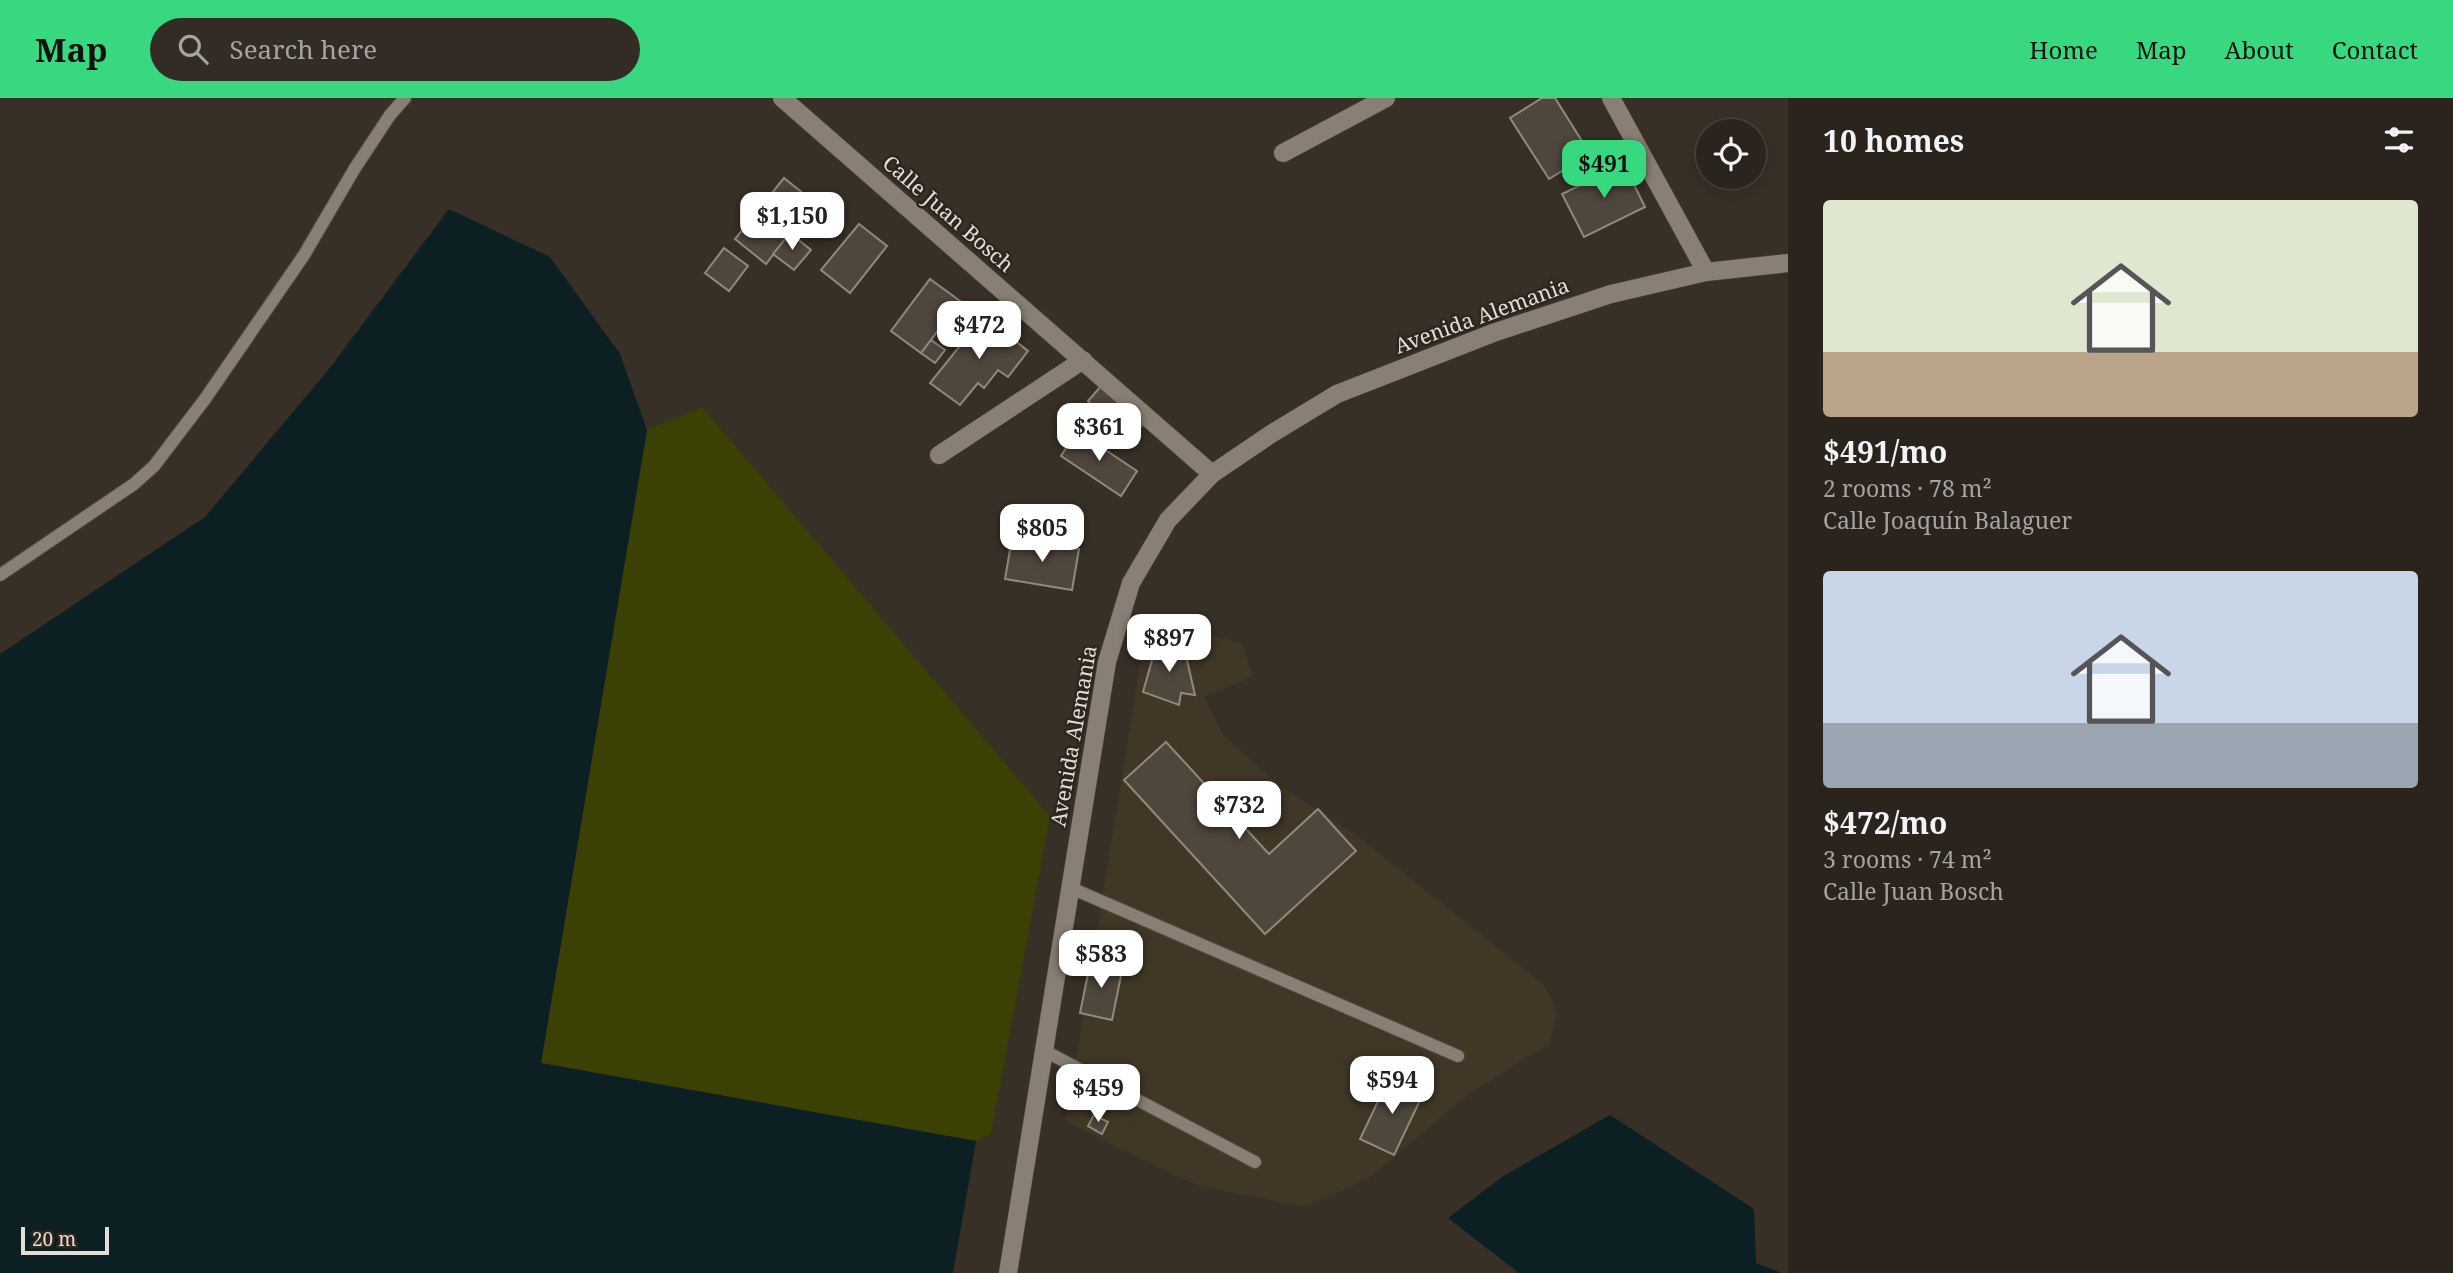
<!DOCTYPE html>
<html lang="en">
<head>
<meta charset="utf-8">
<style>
  body { margin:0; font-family:"Noto Serif",serif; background:#322c25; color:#f1f3f6; height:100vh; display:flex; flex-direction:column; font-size:26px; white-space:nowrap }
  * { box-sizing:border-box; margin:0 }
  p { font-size:23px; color:#a5a4a3 }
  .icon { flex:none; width:38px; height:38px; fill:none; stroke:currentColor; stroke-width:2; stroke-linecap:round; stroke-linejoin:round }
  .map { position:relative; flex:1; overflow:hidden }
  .details { display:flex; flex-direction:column; background:#2a241c; width:665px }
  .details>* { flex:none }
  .tools { position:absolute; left:1696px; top:21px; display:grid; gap:14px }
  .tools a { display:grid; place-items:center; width:70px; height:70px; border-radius:50%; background:#2a241c; box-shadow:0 4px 18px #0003,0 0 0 2px #46413b; font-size:35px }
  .scale { position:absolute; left:21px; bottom:18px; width:88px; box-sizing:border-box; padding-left:7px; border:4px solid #e3ddd7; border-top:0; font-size:19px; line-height:24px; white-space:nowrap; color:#e3ddd7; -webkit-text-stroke:5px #2e261d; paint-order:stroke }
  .price { position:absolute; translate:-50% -60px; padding:0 16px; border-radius:14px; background:#fff; color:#222; font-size:23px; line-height:46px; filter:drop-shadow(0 2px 4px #0008) }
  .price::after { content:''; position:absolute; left:50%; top:42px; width:21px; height:16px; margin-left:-10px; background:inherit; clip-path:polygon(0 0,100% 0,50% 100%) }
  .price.on { background:#37d880; color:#111 }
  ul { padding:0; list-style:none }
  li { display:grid; align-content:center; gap:14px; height:371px; padding:0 35px }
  li span { display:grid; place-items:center; height:217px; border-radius:7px; color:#555 }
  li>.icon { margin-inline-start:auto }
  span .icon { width:126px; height:126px; fill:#fffc; stroke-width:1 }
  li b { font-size:30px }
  h2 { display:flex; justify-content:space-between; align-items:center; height:84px; padding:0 35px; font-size:30px }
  header { display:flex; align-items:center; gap:42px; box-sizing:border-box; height:98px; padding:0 35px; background:#37d880; color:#111 }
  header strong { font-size:33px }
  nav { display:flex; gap:38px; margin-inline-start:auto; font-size:24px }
  .search { width:490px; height:63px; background:#322c25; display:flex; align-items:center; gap:18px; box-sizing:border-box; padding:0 24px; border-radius:38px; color:#a5a4a3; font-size:26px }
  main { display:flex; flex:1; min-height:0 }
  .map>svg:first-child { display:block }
</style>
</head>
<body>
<header>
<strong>Map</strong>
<div class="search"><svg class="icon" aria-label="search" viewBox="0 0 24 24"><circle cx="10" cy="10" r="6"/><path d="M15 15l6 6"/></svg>Search here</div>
<nav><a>Home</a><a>Map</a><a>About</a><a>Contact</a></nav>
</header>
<main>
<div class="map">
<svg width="1788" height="1175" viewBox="0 0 1788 1175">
  <rect width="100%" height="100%" fill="#383026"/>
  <!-- commercial -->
  <path fill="#413727" d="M1148,518l94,28 11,32 -49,21 19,38 56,50 81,53 184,147 13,28 -8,31 -79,49 -102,86 -64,28 -105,-21 -133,-64z"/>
  <!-- green -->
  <path fill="#3b4004" d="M702,309l348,409 -59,318 -15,7 -435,-78 106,-633z"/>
  <!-- water -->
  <g fill="#0c1f22">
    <path d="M449,111l101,48 70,97 27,76 -106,633 435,78 -23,132h-953v-619l205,-137 124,-148z"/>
    <path d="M1610,1017l144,94 2,54 26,10h-263l-71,-55 54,-41z"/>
  </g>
  <!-- building -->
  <g fill="#4f463c" stroke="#93887d" stroke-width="2">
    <path d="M1542,0h13l35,56 -41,25 -39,-61z"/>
    <path d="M1624,66l21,43 -61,30 -22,-43z"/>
    <path d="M784,80l30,24 -48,62 -31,-25z"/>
    <path d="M859,126l28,22 -37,47 -29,-23z"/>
    <path d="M790,135l21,17 -17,20 -21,-16z"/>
    <path d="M724,150l24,18 -19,25 -24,-18z"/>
    <path d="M930,181l30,22 -39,52 -30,-22z"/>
    <path d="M984,218l44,35 -20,26 -10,-7 -14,18 -6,-5 -18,22 -30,-22z"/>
    <path d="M931,242l14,10 -10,13 -14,-10z"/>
    <path d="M1102,287l42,38 -15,16 -41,-38z"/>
    <path d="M1077,333l60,40 -16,25 -60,-40z"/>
    <path d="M1012,440l67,11 -7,41 -67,-11z"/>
    <path d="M1157,545l27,4 11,48 -14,-2 -2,12 -36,-13z"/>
    <path d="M1166,644l103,112 49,-45 38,42 -91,83 -141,-154z"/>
    <path d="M1091,861l32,7 -11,54 -32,-7z"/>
    <path d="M1389,980l34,16 -29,61 -34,-16z"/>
    <path d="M1094,1017l14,7 -6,12 -14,-8z"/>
  </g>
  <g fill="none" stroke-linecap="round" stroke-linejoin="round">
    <defs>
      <g id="lane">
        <path d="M0,477l134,-91 20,-18 51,-67 99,-144 51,-87 35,-53 15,-17"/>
        <path d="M1071,790l387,168"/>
        <path d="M1045,953l210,111"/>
      </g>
      <g id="street">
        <path d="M782,0l430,376"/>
        <path d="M1611,0l95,174"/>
        <path d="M1283,55l103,-55"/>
        <path d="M939,357l144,-95"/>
      </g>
      <path id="secondary" d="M1008,1175l99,-611 24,-79 37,-63 44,-46 59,-40 66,-40 156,-61 118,-39 95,-22 82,-9"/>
    </defs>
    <!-- lane casing -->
    <use href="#lane" stroke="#524b43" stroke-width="14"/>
    <!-- street casing -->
    <use href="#street" stroke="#524b43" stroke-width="19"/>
    <!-- secondary casing -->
    <use href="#secondary" stroke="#524b43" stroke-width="19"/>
    <!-- lane -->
    <use href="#lane" stroke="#897f74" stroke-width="12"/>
    <!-- street -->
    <use href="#street" stroke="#897f74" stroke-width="18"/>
    <!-- secondary -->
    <use href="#secondary" stroke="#897f74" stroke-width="18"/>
  </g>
  <g text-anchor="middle" stroke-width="5" stroke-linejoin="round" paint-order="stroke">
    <!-- street labels -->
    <g font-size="21" fill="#e3ddd7" stroke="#2e261d">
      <text transform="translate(948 116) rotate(41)" y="7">Calle Juan Bosch</text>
      <text transform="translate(1482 218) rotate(-20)" y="7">Avenida Alemania</text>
      <text transform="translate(1074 638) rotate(-80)" y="7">Avenida Alemania</text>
    </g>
  </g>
</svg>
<div class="tools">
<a><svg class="icon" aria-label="locate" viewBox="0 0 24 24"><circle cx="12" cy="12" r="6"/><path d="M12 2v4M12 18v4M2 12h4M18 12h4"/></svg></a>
</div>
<div class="scale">20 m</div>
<b class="price on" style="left:1604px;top:102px">$491</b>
<b class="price" style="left:792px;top:154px">$1,150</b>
<b class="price" style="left:979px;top:263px">$472</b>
<b class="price" style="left:1099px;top:365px">$361</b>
<b class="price" style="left:1042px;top:466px">$805</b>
<b class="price" style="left:1169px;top:576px">$897</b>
<b class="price" style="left:1239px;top:743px">$732</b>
<b class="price" style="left:1101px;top:892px">$583</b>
<b class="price" style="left:1392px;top:1018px">$594</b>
<b class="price" style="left:1098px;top:1026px">$459</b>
</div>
<section class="details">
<h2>10 homes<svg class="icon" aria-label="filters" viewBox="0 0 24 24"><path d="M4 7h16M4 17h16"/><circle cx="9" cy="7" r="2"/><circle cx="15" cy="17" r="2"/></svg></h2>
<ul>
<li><span style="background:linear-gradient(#dfe7d0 70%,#b9a48a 0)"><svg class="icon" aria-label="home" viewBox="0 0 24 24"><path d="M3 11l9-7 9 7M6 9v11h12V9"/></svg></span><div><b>$491/mo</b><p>2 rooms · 78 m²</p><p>Calle Joaquín Balaguer</p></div></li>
<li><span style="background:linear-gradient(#c9d6e8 70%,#9aa5b1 0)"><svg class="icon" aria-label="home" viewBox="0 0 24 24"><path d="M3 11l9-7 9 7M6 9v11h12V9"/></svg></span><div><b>$472/mo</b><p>3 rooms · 74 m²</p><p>Calle Juan Bosch</p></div></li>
</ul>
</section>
</main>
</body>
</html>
